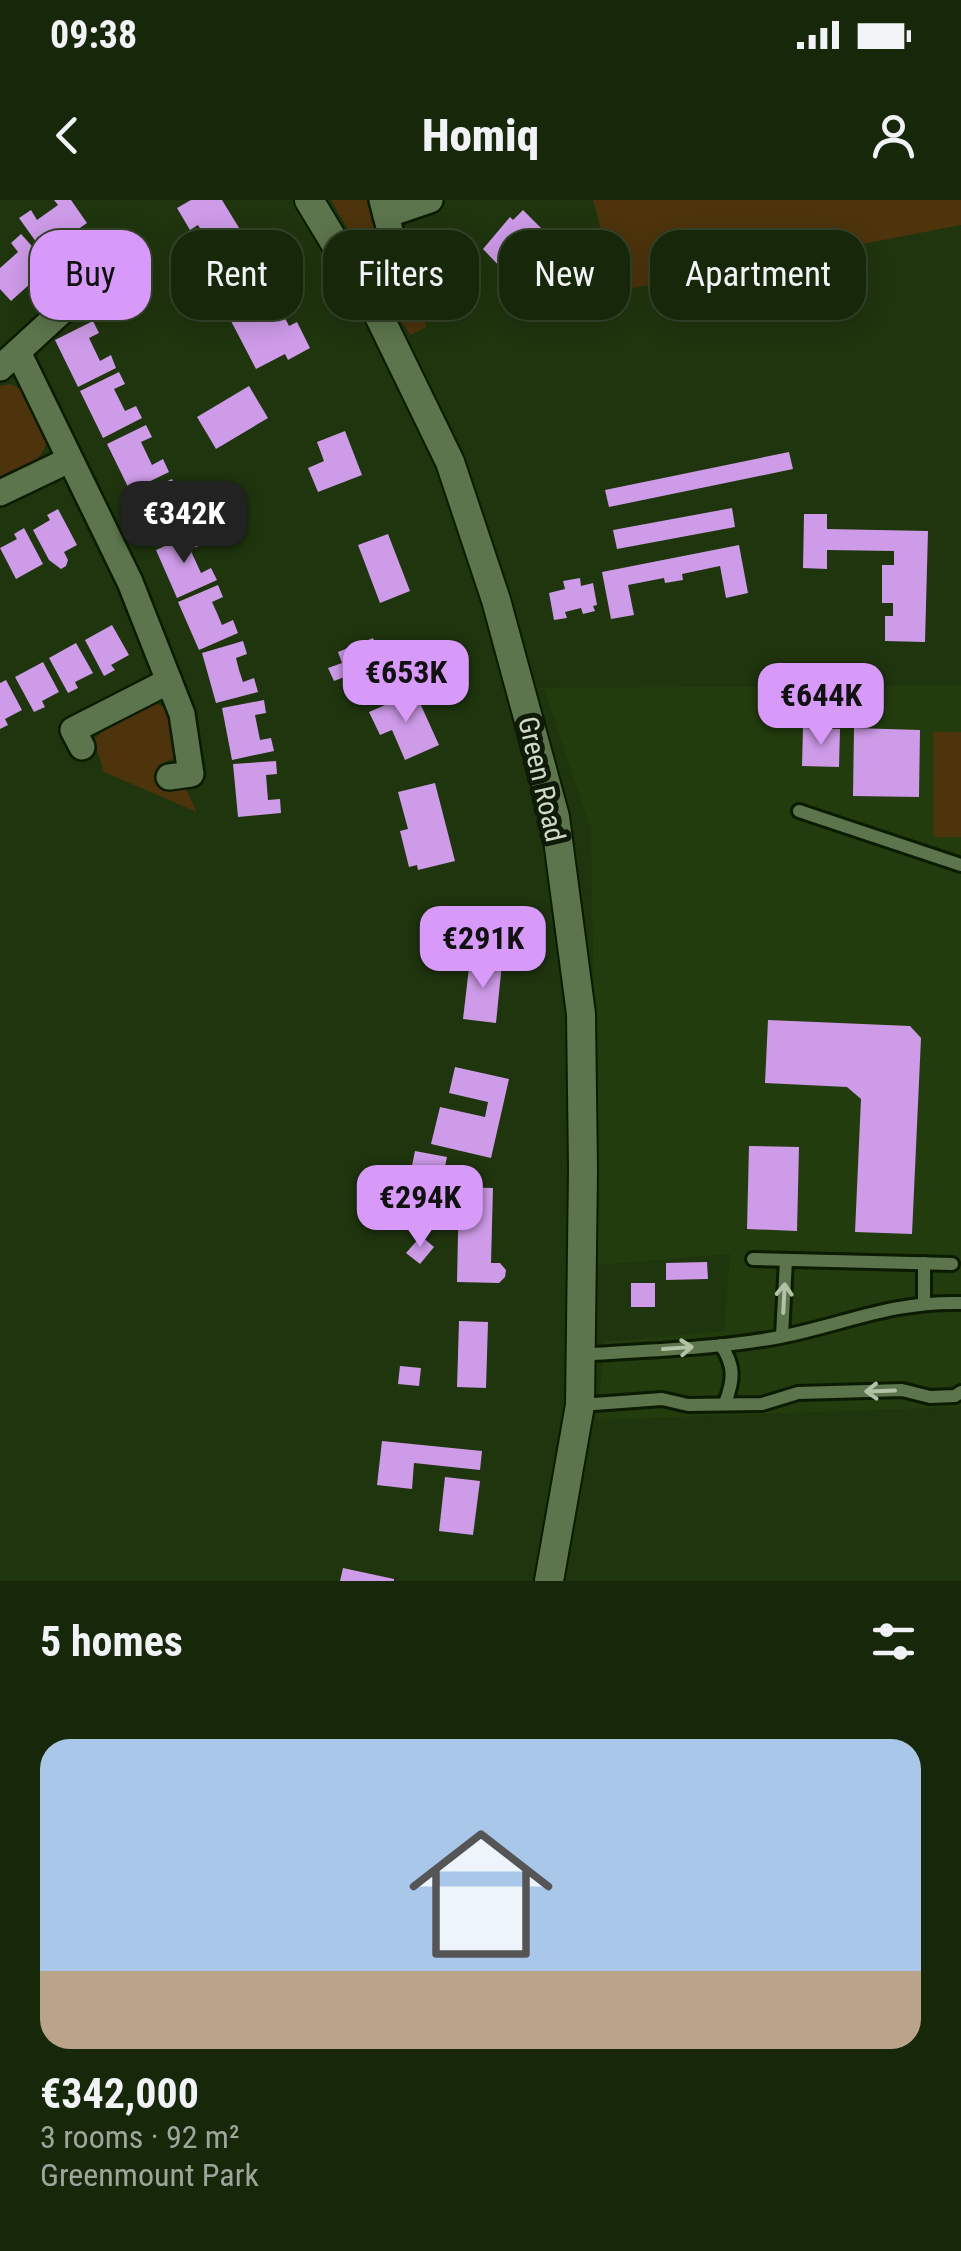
<!DOCTYPE html>
<html lang="en">
<head>
<meta charset="utf-8">
<style>
  body { margin:0; font-family:"Roboto Condensed",sans-serif; background:#203013; color:#f1f3f6; height:100vh; display:flex; flex-direction:column; font-size:38px; white-space:nowrap }
  * { box-sizing:border-box; margin:0 }
  p { font-size:32px; color:#9ea69c }
  .icon { flex:none; width:55px; height:55px; fill:none; stroke:currentColor; stroke-width:2; stroke-linecap:round; stroke-linejoin:round }
  .map { position:relative; height:1381px; overflow:hidden }
  .side { display:flex; flex-direction:column; background:#17280a; flex:1 }
  .side>* { flex:none }
  .banner { position:absolute; left:30px; top:30px; width:902px; height:90px; display:flex; gap:20px }
  .price { position:absolute; translate:-50% -85px; padding:0 22px; border-radius:20px; background:#d89af8; color:#111; font-size:32px; line-height:65px; filter:drop-shadow(0 2px 5px #0008) }
  .price::after { content:''; position:absolute; left:50%; top:60px; width:30px; height:22px; margin-left:-15px; background:inherit; clip-path:polygon(0 0,100% 0,50% 100%) }
  .price.active { background:#222; color:#fff }
  ul { padding:0; list-style:none }
  li { display:grid; align-content:center; gap:20px; height:530px; padding:0 40px }
  li span { display:grid; place-items:center; height:310px; border-radius:30px; color:#555 }
  li>.icon { margin-inline-start:auto }
  span .icon { width:180px; height:180px; fill:#fffc; stroke-width:1 }
  li b { font-size:42px }
  h2 { display:flex; justify-content:space-between; align-items:center; height:120px; padding:0 40px; font-size:42px }
  .tag { padding:0 35px; border-radius:30px; background:#17280a; box-shadow:0 5px 25px #0003,0 0 0 2px #36442b; font-size:35px; line-height:90px }
  .tag.active { background:#d89af8; color:#111 }
  .status { display:flex; justify-content:space-between; align-items:center; height:70px; padding:0 50px; background:#17280a; direction:ltr }
  .status svg { height:28px; fill:currentColor }
  header { display:flex; justify-content:space-between; align-items:center; height:130px; padding:0 40px; background:#17280a; font-size:45px; font-weight:800 }
  .map>svg:first-child { display:block }
</style>
</head>
<body>
<div class="status"><b>09:38</b><svg viewBox="0 0 49 12"><path d="M0 12V9h3v3zM5 12V6h3v6zM10 12V3h3v9zM15 12V0h3v12zM26 1h20v11H26zM47 4h2v5h-2z"/></svg></div>
<header><svg class="icon" aria-label="back" viewBox="0 0 24 24"><path d="M15 5l-7 7 7 7"/></svg>Homiq<svg class="icon" aria-label="person" viewBox="0 0 24 24"><circle cx="12" cy="8" r="4"/><path d="M4 21q1-7 8-7t8 7"/></svg></header>
<div class="map">
<svg width="961" height="1381" viewBox="0 0 961 1381">
  <rect width="100%" height="100%" fill="#1f350e"/>
  <!-- built -->
  <path fill="#233c0d" d="M961,485v722l-364,13 8,-78 119,-11 6,-77 -132,11 -7,-434 -47,-143z"/>
  <!-- green -->
  <g fill="#4d340c">
    <path d="M331,0h43l14,57 23,-4 15,74 -16,8z"/>
    <path d="M593,0h368v25l-343,66z"/>
    <path d="M10,184l13,6 24,46c-1,26 -27,34 -47,44v-94z"/>
    <path d="M158,504c19,8 16,34 19,53l-19,8 4,23 24,1 11,23 -93,-40 -10,-32c15,-15 42,-34 64,-36z"/>
    <rect x="933" y="532" width="28" height="105"/>
  </g>
  <!-- building -->
  <g fill="#ce9be8">
    <path d="M54,0h17l16,23 -43,30 -25,-35 12,-8 6,10 21,-15z"/>
    <path d="M191,0h31l22,36 -29,17 -17,-28 -8,5 -13,-22z"/>
    <path d="M523,10l31,31 -15,15 -10,-11 -26,25 -20,-21 27,-32 3,3z"/>
    <path d="M21,34l29,32 -39,35 -11,-12v-21l18,-16 -7,-9z"/>
    <path d="M248,42l20,36 -37,21 -9,-16 -6,3 4,7 -3,7 -9,6 -6,-3 -17,-30z"/>
    <path d="M460,52l1,3 11,-2 6,31 -52,11 -7,-31z"/>
    <path d="M275,98l14,28 8,-4 13,26 -22,12 -3,-6 -29,15 -25,-48z"/>
    <path d="M93,121l6,12 -10,5 11,23 11,-6 5,13 -38,19 -23,-47z"/>
    <path d="M119,172l6,12 -11,5 11,22 11,-5 6,12 -39,20 -23,-47z"/>
    <path d="M249,186l19,32 -52,31 -19,-32z"/>
    <path d="M146,225l6,12 -11,5 11,23 11,-6 6,13 -39,19 -23,-47z"/>
    <path d="M345,231l17,44 -44,17 -10,-24 16,-7 -7,-19z"/>
    <path d="M789,252l4,17 -184,38 -4,-17z"/>
    <path d="M172,279l5,12 -10,5 5,12 5,11 10,-5 6,13 -40,17 -20,-48z"/>
    <path d="M732,308l3,19 -118,22 -4,-19z"/>
    <path d="M58,309l19,36 -13,7 4,8 -2,6 -5,3 -12,-9 -16,-30 17,-10 -3,-5z"/>
    <path d="M804,314h23v15l101,2 -3,111 -40,-1v-25h8v-13h-11v-38h12v-14l-67,-1v19l-24,-1z"/>
    <path d="M24,328l19,36 -27,15 -16,-31 17,-9 -3,-5z"/>
    <path d="M196,332l6,13 -12,4 11,24 10,-5 6,12 -40,18 -21,-48z"/>
    <path d="M388,334l22,57 -30,12 -22,-58z"/>
    <path d="M739,345l9,48 -22,5 -6,-32 -38,8 1,6 -18,3 -1,-5 -36,7 6,30 -23,4 -9,-47z"/>
    <path d="M580,378l1,8 12,-3 4,22 -4,1 2,5 -12,3 -2,-6 -16,4 2,6 -13,2 -5,-27 16,-4 -2,-8z"/>
    <path d="M218,385l5,12 -11,5 5,11 5,12 11,-5 5,13 -39,17 -21,-48z"/>
    <path d="M112,425l17,30 -18,10 4,5 -11,6 -19,-36z"/>
    <path d="M373,438l13,32 8,-3 8,20 -44,17 -11,-28 -13,5 -6,-13 14,-5 -4,-11z"/>
    <path d="M243,441l4,13 -11,4 3,12 4,12 11,-4 4,14 -42,11 -14,-50z"/>
    <path d="M76,443l17,30 -18,9 3,6 -10,5 -19,-35z"/>
    <path d="M43,462l16,30 -17,9 3,6 -11,5 -19,-35z"/>
    <path d="M6,480l16,30 -17,9 3,6 -8,4v-46z"/>
    <path d="M415,492l24,53 -34,15 -13,-30 -12,5 -11,-23z"/>
    <path d="M264,500l2,13 -11,2 5,25 11,-2 3,13 -42,9 -10,-52z"/>
    <path d="M803,528l37,1 -1,38 -37,-1z"/>
    <path d="M854,528l66,2 -1,67 -66,-1z"/>
    <path d="M276,561l1,13 -11,1 2,25 12,-1 1,14 -43,4 -5,-53z"/>
    <path d="M435,583l20,78 -37,9 -1,-5 -8,2 -9,-36 8,-2 -10,-37z"/>
    <path d="M470,759l32,4 -6,60 -33,-4z"/>
    <path d="M768,820l142,6 11,12 -9,196 -57,-2 6,-133 -14,-12 -82,-4z"/>
    <path d="M455,867l54,12 -18,79 -60,-14 9,-37 45,10 3,-15 -39,-9z"/>
    <path d="M749,946l50,1 -2,84 -50,-2z"/>
    <path d="M415,951l32,6 -6,29 -32,-6z"/>
    <path d="M459,987l34,1 -2,75h9l6,7 -1,7 -6,6 -42,-1z"/>
    <path d="M421,1036l13,11 -14,17 -14,-11z"/>
    <path d="M707,1062l1,17 -42,1v-17z"/>
    <rect x="631" y="1083" width="24" height="24"/>
    <path d="M459,1121l29,1 -2,66 -29,-1z"/>
    <path d="M400,1166l21,2 -2,18 -21,-2z"/>
    <path d="M382,1241l100,10 -2,19 -66,-7 -2,26 -35,-4z"/>
    <path d="M445,1277l35,4 -7,54 -34,-4z"/>
    <path d="M343,1368l51,11v2h-54z"/>
  </g>
  <g fill="none" stroke-linecap="round" stroke-linejoin="round">
    <defs>
      <g id="service">
        <path d="M799,611l162,54"/>
        <path d="M753,1059l199,5"/>
        <path d="M924,1063v39"/>
        <path d="M782,1136l4,-76"/>
        <path d="M721,1145c14,21 13,35 4,58"/>
        <path d="M581,1155c66,-5 134,-6 199,-18 65,-13 113,-36 181,-34"/>
        <path d="M580,1205l82,-6 26,6 74,-1 36,-11 104,-3 28,7 25,-1 6,-4"/>
      </g>
      <g id="minor">
        <path d="M382,0l12,46"/>
        <path d="M386,15l44,-15"/>
        <path d="M18,152l112,230 52,132 9,60 -22,3"/>
        <path d="M0,168l109,-100 13,22"/>
        <path d="M0,293l69,-33"/>
        <path d="M82,547l-9,-17 96,-49"/>
      </g>
      <path id="tertiary" d="M309,0l70,116 71,146 46,138 59,217 26,197 2,156 -3,235 -31,176"/>
    </defs>
    <!-- service casing -->
    <use href="#service" stroke="#0b1b01" stroke-width="18"/>
    <!-- minor casing -->
    <use href="#minor" stroke="#0b1b01" stroke-width="30"/>
    <!-- tertiary casing -->
    <use href="#tertiary" stroke="#0b1b01" stroke-width="32"/>
    <!-- service -->
    <use href="#service" stroke="#5c754c" stroke-width="12"/>
    <!-- minor -->
    <use href="#minor" stroke="#5c754c" stroke-width="25"/>
    <!-- tertiary -->
    <use href="#tertiary" stroke="#5c754c" stroke-width="28"/>
  </g>
  <!-- one-way arrows -->
  <defs><path id="oneway-shaft" d="M-6 0H5M1.5-3L5.5 0L1.5 3" fill="none" stroke-width="1.6" stroke-linecap="round" stroke-linejoin="round" transform="scale(2.5)"/></defs>
  <g stroke="#b2c2a7">
    <use href="#oneway-shaft" transform="translate(784 1098) rotate(-87)"/>
    <use href="#oneway-shaft" transform="translate(678 1148) rotate(-4)"/>
    <use href="#oneway-shaft" transform="translate(880 1191) rotate(178)"/>
  </g>
  <g text-anchor="middle" stroke-width="10" stroke-linejoin="round" paint-order="stroke">
    <!-- street labels -->
    <g font-size="28" fill="#cedcc5" stroke="#101a09">
      <text transform="translate(542 579) rotate(77)" y="10">Green Road</text>
    </g>
  </g>
</svg>
<b class="price active" style="left:184px;top:366px">€342K</b>
<b class="price" style="left:406px;top:525px">€653K</b>
<b class="price" style="left:821px;top:548px">€644K</b>
<b class="price" style="left:483px;top:791px">€291K</b>
<b class="price" style="left:420px;top:1050px">€294K</b>
<div class="banner">
<a class="tag active">Buy</a>
<a class="tag">Rent</a>
<a class="tag">Filters</a>
<a class="tag">New</a>
<a class="tag">Apartment</a>
</div>
</div>
<section class="side">
<h2>5 homes<svg class="icon" aria-label="filters" viewBox="0 0 24 24"><path d="M4 7h16M4 17h16"/><circle cx="9" cy="7" r="2"/><circle cx="15" cy="17" r="2"/></svg></h2>
<ul>
<li><span style="background:linear-gradient(#a9c7e8 75%,#b9a48a 0)"><svg class="icon" aria-label="home" viewBox="0 0 24 24"><path d="M3 11l9-7 9 7M6 9v11h12V9"/></svg></span><div><b>€342,000</b><p>3 rooms · 92 m²</p><p>Greenmount Park</p></div></li>
</ul>
</section>
</body>
</html>
